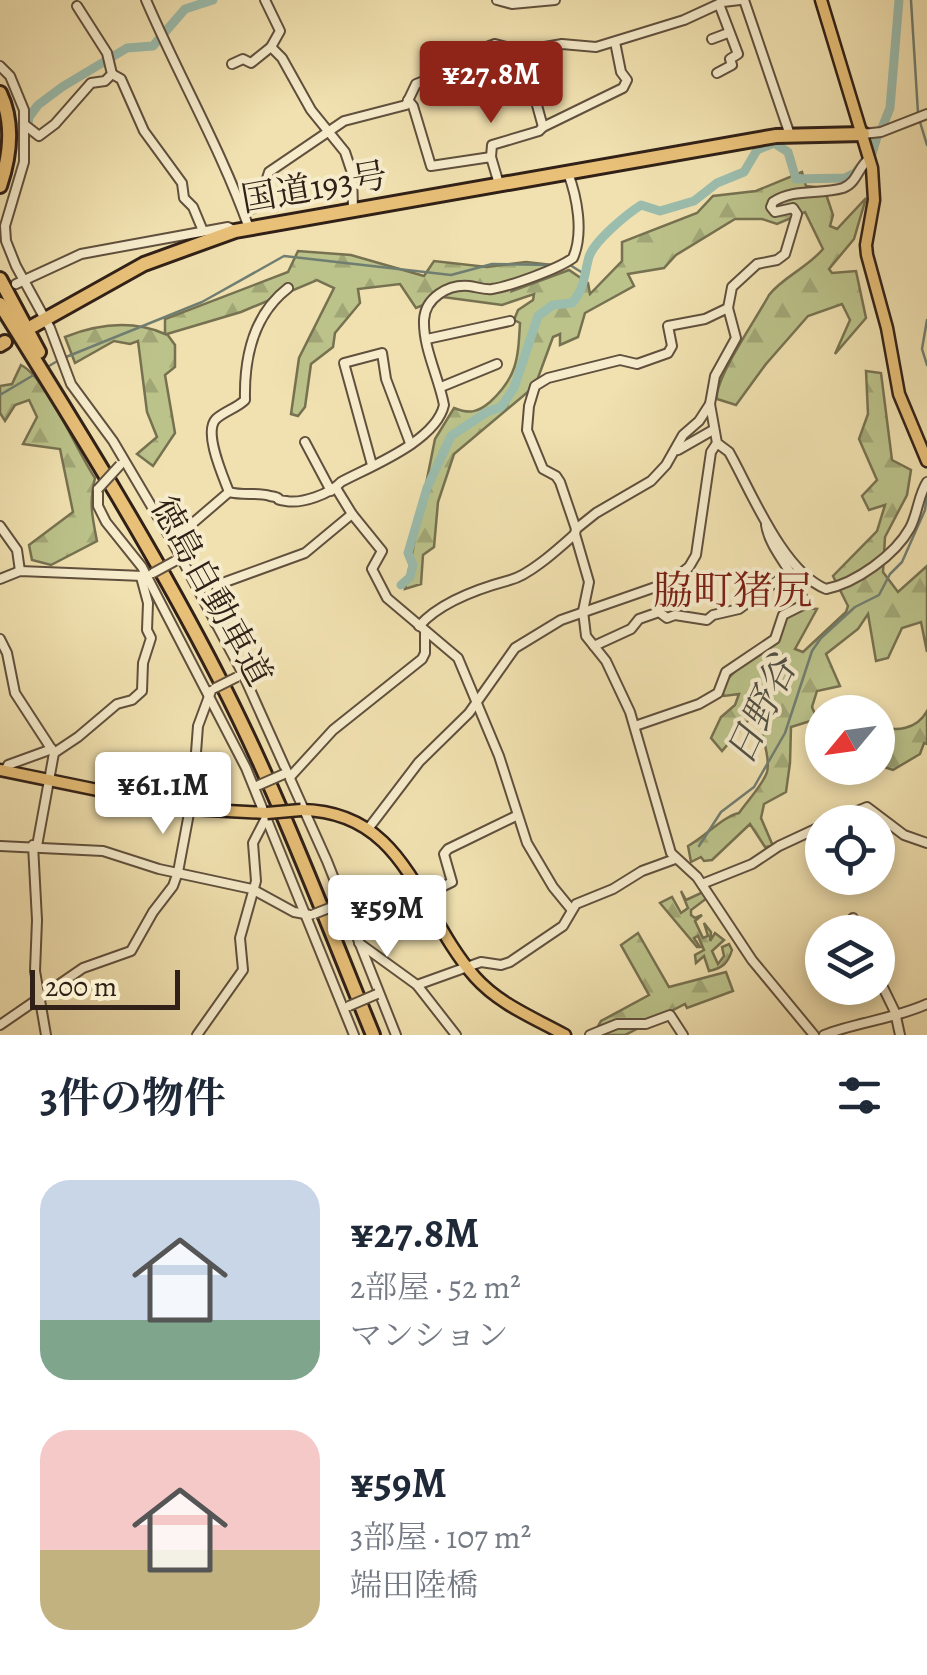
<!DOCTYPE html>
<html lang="ja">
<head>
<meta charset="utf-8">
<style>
  body { margin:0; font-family:Alegreya,"Noto Serif JP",serif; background:#f2f2f3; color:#1f2937; height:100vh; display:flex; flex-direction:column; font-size:38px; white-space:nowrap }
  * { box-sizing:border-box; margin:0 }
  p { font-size:32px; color:#747a83 }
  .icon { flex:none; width:55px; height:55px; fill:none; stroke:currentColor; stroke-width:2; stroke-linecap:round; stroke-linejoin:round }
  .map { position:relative; height:1035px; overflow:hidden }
  .drawer { display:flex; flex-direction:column; background:#fff; flex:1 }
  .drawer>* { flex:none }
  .needle { width:65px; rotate:241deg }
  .tools { position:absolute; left:805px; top:695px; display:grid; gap:20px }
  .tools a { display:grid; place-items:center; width:90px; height:90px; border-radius:50%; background:#fff; box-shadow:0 5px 15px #0003; font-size:50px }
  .scale { position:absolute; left:30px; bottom:25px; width:150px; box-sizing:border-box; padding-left:10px; border:5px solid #302017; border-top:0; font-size:28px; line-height:35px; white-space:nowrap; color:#302017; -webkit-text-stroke:8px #f6eccc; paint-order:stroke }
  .price { position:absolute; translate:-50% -85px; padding:0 22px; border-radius:10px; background:#fff; color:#222; font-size:32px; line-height:65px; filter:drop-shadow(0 2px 5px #0008) }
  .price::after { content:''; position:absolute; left:50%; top:60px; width:30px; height:22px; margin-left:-15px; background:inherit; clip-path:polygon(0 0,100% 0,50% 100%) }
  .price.on { background:#8f2418; color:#fff }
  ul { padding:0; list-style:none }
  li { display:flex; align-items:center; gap:30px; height:250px; padding:0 40px }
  li span { display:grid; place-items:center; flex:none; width:280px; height:200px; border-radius:30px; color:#555 }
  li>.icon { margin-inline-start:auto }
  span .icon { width:120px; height:120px; fill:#fffc; stroke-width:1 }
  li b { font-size:42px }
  h2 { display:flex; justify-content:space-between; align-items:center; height:120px; padding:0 40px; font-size:42px }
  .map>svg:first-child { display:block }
</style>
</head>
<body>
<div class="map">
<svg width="927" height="1035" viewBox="0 0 927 1035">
  <defs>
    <pattern id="forest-firs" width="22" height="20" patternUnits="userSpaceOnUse" patternTransform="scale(2.5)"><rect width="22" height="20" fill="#bbc28a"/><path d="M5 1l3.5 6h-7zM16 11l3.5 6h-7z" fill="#a1a676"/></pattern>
  </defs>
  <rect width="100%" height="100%" fill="#f1e1b0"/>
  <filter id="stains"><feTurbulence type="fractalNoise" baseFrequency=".002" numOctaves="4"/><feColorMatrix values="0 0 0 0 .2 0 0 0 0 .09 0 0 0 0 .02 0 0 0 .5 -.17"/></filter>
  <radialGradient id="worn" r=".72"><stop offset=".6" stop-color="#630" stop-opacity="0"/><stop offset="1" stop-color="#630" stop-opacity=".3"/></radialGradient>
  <!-- forest -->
  <g fill="url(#forest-firs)" stroke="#767150" stroke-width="2.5">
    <path d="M802,172l4,14 18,2 9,27 -3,11 7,3 29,-31 -12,41 -25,30 3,4 24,-2 10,47 -31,36 15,-34 -8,-16 -34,12 -42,48 -30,41 -19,-6c-3,-20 40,-81 52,-104 14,-18 38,-27 54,-46l-18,-37 -28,12 -15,-5h-27l-59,36 -12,13 -36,6 6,12 -49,27 -7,24 -18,8v-11l-7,3 -18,49 -81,68 -16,48 -4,45 -11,8 -2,29 -16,5 30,-150 19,-31c15,6 23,5 36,-6 27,-25 28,-42 30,-79l-6,-3 4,-10 15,-10 1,-6 -32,11 -59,-8 -27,11 -16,-24 -42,5 2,14 -25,30 -2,14 -22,17 -6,43 -7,9 -7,-2 8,-56 35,-70 -17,-8 -76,32 -74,22 8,11v22l-10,8 10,58 -22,33 -16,-12 20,-17 -10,-25 -9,-71 -8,3 -16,-3 -39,22 -10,-26c33,-13 68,-17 100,-3v-15l123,-47 10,-21 53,4 73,21 10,-15 53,6 39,-5 27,3 -39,21 -2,5 57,-21 19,13 2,11 32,-33v-19l75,-29 16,-17 43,-5z"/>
    <path d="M21,365c26,13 56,87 74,113 -6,25 -3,38 2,63l-46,24 -19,-5 -3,-15 44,-33 -13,-63 -37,-5 14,-27 -8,-17 -14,5 -10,16 -5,-8v-27l12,-2z"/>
    <path d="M866,371l15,2 11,87 19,10 -4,25 -22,42 -2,35 15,20 29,-26v86l-6,-30 -19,6 -14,30 -12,3 -8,-47 -10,15 -32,25 14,32 -23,5 -5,16 5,12 -26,8 -1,36 -4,29 -22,12 -3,14 12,28 -8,1 -15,-23 -38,36 -8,1 -3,-4 -10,5 -3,-16c17,-9 34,-29 51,-33 8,-12 24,-28 28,-41 4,-17 -9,-44 -8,-64l-37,43 -11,-13 10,-21 14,-12 4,-11 -15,2 -4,-9 26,-27 32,-21 2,-19 19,-12 18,1 -22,40 8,3 43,-40 2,-6 -15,-30 44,-45 8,-26 -16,5 -7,-14 15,-16 -18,-41 9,-25z"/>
    <path d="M927,711v33l-3,-1 -4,11 -27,16 -15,-5v-40c18,8 39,4 49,-14z"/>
    <path d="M681,891l5,9 17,-8 4,6 -16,12v5l4,3 7,-3 -7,6 8,17 5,-2 -4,-13 7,9 -1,9 5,-8 9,7 -12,11 6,13 6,-8 -2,-9 7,-3 3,6c-4,13 -9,18 -23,21l-5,-15 -8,7 -1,-8 9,-5 -6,-14 -4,2 6,9h-3l-37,-44 12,-6 9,16 7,-5z"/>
    <path d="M638,933l31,54 57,-15 7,19 -46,17 -2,-4 -60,31h-32l8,-14 48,-26 -28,-50z"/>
  </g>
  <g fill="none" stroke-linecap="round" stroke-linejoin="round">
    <!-- stream -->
    <g stroke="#707e72" stroke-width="2.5">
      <path d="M911,0l7,113"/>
      <path d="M920,122l7,23"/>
      <path d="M570,265l16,10"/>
      <path d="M927,320l-5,29 5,16"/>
      <path d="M66,357l136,-55 82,-46 167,19 41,-11 61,1"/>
      <path d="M44,369l15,-9"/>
      <path d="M0,395l37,-22"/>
      <path d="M699,846l22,-34 33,-25 31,-54 27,-82 9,-13 34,-31 24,-12 11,-21 12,-12 23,-52 2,-16"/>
    </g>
    <!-- river -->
    <g stroke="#9bbdae" stroke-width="9">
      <path d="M882,128l8,-20 9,-108"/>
      <path d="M27,133l2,-16 9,-12 24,-18 65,-39 26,-2 32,-37 28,-9"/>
      <path d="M871,157l6,-20"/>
      <path d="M401,585l9,-8 3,-12 -5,-12 19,-65 24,-52 36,-24 14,-5 13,-19 24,-72 15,-11 19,-2c13,-14 12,-29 17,-46 5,-16 38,-43 52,-52l19,6 34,-10 23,-18 27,-11 13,-22 17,-7 14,9 8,27 49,-1 10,-5 10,-13"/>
    </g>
    <defs>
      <g id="minor">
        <path d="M146,0c33,77 75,149 103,228"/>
        <path d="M265,0l15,31 -9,16 11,11 29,52 34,42 7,21 1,36"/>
        <path d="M497,0l15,4 43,-4"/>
        <path d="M744,0l46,135"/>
        <path d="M712,39l16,-6"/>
        <path d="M522,51l21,76 80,-39 4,-8 -6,-8 -6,-30"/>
        <path d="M232,64l11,-5 8,4 20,-16"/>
        <path d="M0,66l10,10 14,34v52l-19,64 1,15 10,25 34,62 21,56 42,57 59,100 71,133 84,187 69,174"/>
        <path d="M717,73l15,-8 -2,-6 8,-5 -19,-50"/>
        <path d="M112,74l9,5 23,52 38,52 2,15 9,9 10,24"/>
        <path d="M408,100l5,6 18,60 60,-9 8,27"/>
        <path d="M25,125l14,11 16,-12 36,-41 14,-2 7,-7 -5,-21 -30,-47"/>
        <path d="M863,134l18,-2 46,-18"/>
        <path d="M491,157l1,-12 47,-14 4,-4"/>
        <path d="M243,210l11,-2 6,-8 9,-28 75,-51 62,-16 10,-21 33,-13 19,-17 27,-10 27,7 40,-7 34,3 88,-27 39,-18 17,-2"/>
        <path d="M16,284l65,-30 147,-27 7,4"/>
        <path d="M427,339l83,-18"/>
        <path d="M441,387l56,-23"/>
        <path d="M710,404l7,39 12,9c22,39 54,120 97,137 30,-6 69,-34 84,-61 8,-15 8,-32 17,-46"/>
        <path d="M305,442l26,49"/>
        <path d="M678,450l35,-20"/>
        <path d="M372,465l-28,-102 38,-10 4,26 24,64"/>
        <path d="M336,488l16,26 30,37 -10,18 15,29 71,60 41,98 28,87 26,44 18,22"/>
        <path d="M98,489v17l8,16 36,45 104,201 108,267"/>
        <path d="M229,492c14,4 28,0 41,4 17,3 0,3 16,5 16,3 44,-7 55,-19 30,-16 95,-41 103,-77 -5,-27 -21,-57 -20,-85 1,-22 24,-36 45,-34 8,1 15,4 23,3 19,-3 66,-20 81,-31 11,-25 4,-61 -5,-85"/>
        <path d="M229,492c-6,-16 -26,-60 -13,-73 9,-8 21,-11 29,-19 -1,-42 8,-85 43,-112"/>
        <path d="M0,526l17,24 3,21"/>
        <path d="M576,529l-16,-47 -4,-6 -13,-7 -16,-39 2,-24 6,-20 13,-8 72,-18 17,4 31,-11 4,-7 -4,-20 37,-7 23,-11"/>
        <path d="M172,541l57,-49"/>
        <path d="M0,579l20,-8 123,5"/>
        <path d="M215,623l4,-5 -2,-33 88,-32 47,-39"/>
        <path d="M419,626c21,-24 61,-38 91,-46 20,-5 49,-32 65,-46"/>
        <path d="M0,639l7,14 8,40 39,60 -17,93"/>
        <path d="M594,646l37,-17 8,-10 20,-7 8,6 8,-3 32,5 6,-5 26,-6 50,-37"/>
        <path d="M635,726l64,-22 19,-11 8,-21 49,-33 8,-24 20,-10c1,-24 -33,-52 -37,-80"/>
        <path d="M54,753l24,-16 39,-33 15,-4 10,-9 1,-28 8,-25 -4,-8 1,-27 -7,-26"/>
        <path d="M5,771l3,-6 44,-16"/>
        <path d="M290,777l43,-47 89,-71 3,-6v-21"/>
        <path d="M830,822l37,-15 37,28 23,8"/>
        <path d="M368,829l51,-67 50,-49 46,-65 46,-28 109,-38 19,-15 7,-12 15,-103 6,-9"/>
        <path d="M33,845l4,75 -2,51 11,64"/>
        <path d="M0,846l103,5 56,18 93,20 42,23 16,3"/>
        <path d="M702,884l50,-20 27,-18 43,-20"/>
        <path d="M423,896l29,-14 -8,-28 4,-5 68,-33"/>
        <path d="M853,918l8,14"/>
        <path d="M359,943l58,42 39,50"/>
        <path d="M878,977l17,35 5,23"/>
        <path d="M417,985l64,-23 20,3 9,-3 53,-36 13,-22 37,-15 29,-18 33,-12"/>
        <path d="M0,1025l83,-57 48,-17 22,-39 20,-26 5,-14 15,-80 5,-66 13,-35"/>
        <path d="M197,1035l46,-65 -3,-32 16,-57 -3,-38 14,-27"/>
        <path d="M590,1035l27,-11h29l24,-9 13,20"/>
        <path d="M814,1035l-62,-75 -55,-83 -26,-24 -41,-141 -24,-51 -20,-25 -3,-25 6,-29 -14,-48 1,-5 20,-16 55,-32 15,-16 17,-30 16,-14 11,-17 5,-28 21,-38 -8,-30 4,-21 25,-23 20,-4 8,-6 12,-40 -4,-6 -18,4 -4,-5 2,-5c21,-14 46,-7 70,-14 14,-5 15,-21 26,-29"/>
        <path d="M824,1035c34,-13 70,-16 103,-31"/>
      </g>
      <g id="major">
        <path d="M821,0l51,168 2,32 -8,45 1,10 20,73 12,66 28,67"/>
        <path d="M0,770l190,39 77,4"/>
        <path d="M301,810c106,1 117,103 174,167 24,27 59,41 90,58"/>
      </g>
      <g id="highway">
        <path d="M0,93c14,29 10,63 0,93"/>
        <path d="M0,279l39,73"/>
        <path d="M0,304c76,122 153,245 219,374 59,115 105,237 154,357"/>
        <path d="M33,326l111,-62 91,-33 541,-95 87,-2"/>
        <path d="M0,345l5,-3"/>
      </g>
    </defs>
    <!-- minor casing -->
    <use href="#minor" stroke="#60503d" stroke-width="12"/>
    <!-- major casing -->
    <use href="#major" stroke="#302017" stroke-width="15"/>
    <!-- highway casing -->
    <use href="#highway" stroke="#302017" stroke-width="18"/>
    <!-- minor -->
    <use href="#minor" stroke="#f6eccc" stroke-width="8"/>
    <!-- major -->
    <use href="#major" stroke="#e8c078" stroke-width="10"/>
    <!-- highway -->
    <use href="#highway" stroke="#e8c078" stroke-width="12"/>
    <defs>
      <g id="minor-bridge">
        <path d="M98,489l22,-24"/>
        <path d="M153,573l22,-12"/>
        <path d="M215,688l22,-11"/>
        <path d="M259,785l25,-11"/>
        <path d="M314,914l23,-9"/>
        <path d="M349,1006l28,-12"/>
      </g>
      <path id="major-bridge" d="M267,813l34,-3"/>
    </defs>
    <!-- minor-bridge casing -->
    <use href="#minor-bridge" stroke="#60503d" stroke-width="12" stroke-linecap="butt"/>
    <!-- major-bridge casing -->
    <use href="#major-bridge" stroke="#302017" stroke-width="15" stroke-linecap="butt"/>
    <!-- minor-bridge -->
    <use href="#minor-bridge" stroke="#f6eccc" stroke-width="8"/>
    <!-- major-bridge -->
    <use href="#major-bridge" stroke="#e8c078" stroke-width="10"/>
  </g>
  <g text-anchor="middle" stroke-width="8" stroke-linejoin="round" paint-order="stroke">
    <!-- street labels -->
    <g font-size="35" fill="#302017" stroke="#f6eccc">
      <text transform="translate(314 187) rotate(-10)" y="12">国道193号</text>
      <text transform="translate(212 591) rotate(61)" y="12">徳島自動車道</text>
    </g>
    <!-- water labels -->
    <g font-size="38" font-style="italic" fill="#504f44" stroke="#f6eccc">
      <text transform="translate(761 710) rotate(-65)" y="13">日野谷</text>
    </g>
    <!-- quarter labels -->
    <g font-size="40" fill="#7a1f14" stroke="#f6eccc">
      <text x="733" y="604">脇町猪尻</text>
    </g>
  </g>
  <rect width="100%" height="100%" filter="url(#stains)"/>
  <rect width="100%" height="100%" fill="url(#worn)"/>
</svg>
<div class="tools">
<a><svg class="needle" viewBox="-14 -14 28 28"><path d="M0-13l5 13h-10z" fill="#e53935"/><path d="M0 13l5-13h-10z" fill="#747a83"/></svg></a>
<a><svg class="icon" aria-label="locate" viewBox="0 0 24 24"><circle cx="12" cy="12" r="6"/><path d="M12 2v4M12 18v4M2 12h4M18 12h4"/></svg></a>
<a><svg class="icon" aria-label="layers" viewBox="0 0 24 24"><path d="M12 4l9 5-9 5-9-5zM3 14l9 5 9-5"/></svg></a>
</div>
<div class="scale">200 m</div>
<b class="price on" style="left:491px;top:126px">¥27.8M</b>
<b class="price" style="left:163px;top:837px">¥61.1M</b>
<b class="price" style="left:387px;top:960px">¥59M</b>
</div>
<section class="drawer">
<h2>3件の物件<svg class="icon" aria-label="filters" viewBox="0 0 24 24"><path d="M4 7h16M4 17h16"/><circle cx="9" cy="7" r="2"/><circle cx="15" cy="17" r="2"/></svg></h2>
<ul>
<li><span style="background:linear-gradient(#c9d6e8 70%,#7fa58c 0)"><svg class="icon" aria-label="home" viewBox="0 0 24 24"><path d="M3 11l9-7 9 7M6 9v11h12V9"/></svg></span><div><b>¥27.8M</b><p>2部屋 · 52 m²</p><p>マンション</p></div></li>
<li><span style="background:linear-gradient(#f6c9c9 60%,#c2b280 0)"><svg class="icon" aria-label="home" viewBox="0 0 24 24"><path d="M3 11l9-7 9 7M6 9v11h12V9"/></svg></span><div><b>¥59M</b><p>3部屋 · 107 m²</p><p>端田陸橋</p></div></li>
</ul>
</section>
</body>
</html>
